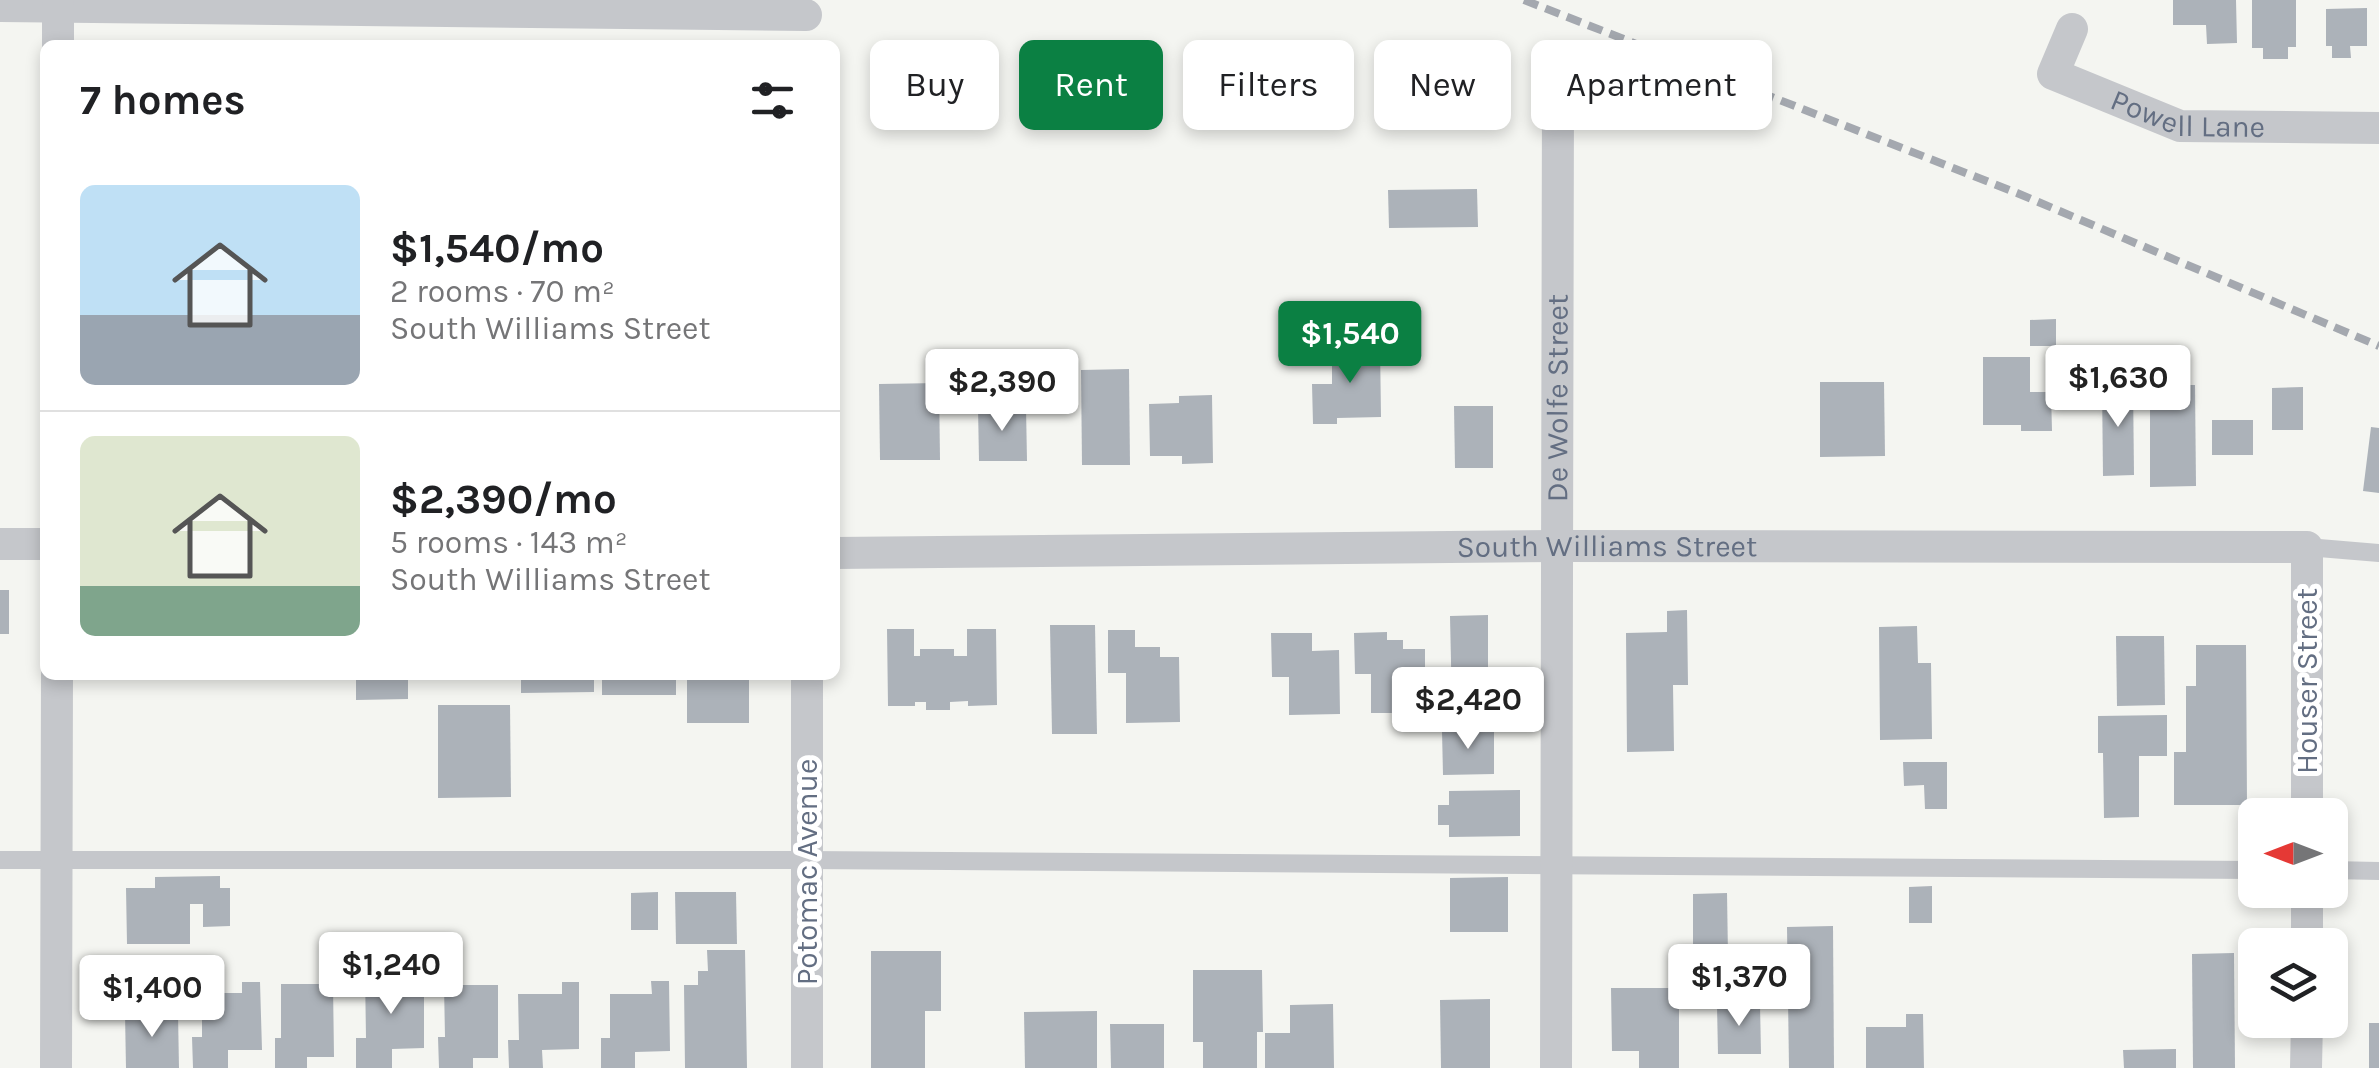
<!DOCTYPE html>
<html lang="en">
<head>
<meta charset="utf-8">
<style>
  body { margin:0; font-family:Karla,sans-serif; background:#f2f2f2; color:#202124; height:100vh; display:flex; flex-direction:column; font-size:38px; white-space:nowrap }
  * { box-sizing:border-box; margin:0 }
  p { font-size:32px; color:#757577 }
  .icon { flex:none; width:55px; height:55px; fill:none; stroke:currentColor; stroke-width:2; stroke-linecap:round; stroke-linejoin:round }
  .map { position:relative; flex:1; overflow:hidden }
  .details { position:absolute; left:40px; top:40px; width:800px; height:640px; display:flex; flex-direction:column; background:#fff; border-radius:15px; box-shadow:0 5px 15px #0003 }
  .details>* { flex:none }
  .top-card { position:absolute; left:870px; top:40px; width:950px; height:90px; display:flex; gap:20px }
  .needle { width:65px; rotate:270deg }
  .controls { position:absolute; left:2238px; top:798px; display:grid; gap:20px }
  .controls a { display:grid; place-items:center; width:110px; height:110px; border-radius:15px; background:#fff; box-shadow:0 5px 15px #0003; font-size:50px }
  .price { position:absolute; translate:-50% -85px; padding:0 22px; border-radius:10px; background:#fff; color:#222; font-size:32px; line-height:65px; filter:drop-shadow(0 2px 5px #0008) }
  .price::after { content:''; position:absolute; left:50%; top:60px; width:30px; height:22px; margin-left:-15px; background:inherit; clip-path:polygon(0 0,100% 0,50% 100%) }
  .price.on { background:#0b8043; color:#fff }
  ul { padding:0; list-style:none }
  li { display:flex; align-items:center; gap:30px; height:250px; padding:0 40px }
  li+li { border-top:2px solid #e0e0e0 }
  li span { display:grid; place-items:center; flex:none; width:280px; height:200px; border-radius:15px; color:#555 }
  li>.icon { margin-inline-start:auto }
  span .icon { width:120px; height:120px; fill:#fffc; stroke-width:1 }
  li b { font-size:42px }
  h2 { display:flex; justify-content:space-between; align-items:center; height:120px; padding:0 40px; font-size:42px }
  .pill { padding:0 35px; border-radius:15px; background:#fff; box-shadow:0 5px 15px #0003; font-size:35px; line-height:90px }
  .pill.on { background:#0b8043; color:#fff }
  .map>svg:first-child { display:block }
</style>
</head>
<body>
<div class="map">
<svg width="2379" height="1068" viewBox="0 0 2379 1068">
  <rect width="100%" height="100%" fill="#f4f5f1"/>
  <!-- building -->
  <g fill="#acb2b9">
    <path d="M2173,0h63l1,43 -30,1 -1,-19h-33z"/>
    <path d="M2252,0h44v47h-8v12h-25v-11h-11z"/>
    <path d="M2367,8v38h-17l1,12h-19v-12h-6v-37z"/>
    <path d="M1477,189l1,38 -89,1 -1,-38z"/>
    <path d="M2056,319v27h-26v-26z"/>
    <path d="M1380,345l1,72 -44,1v6h-24l-1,-40h20v-38z"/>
    <path d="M1983,357h47v35h21l1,39h-31v-6h-38z"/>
    <path d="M1129,369l1,96h-48l-1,-95z"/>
    <path d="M1820,382h64l1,74 -65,1z"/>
    <path d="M939,383l1,77h-60l-1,-76z"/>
    <path d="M2133,384l1,91 -31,1 -1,-91z"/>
    <path d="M2150,385h45l1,101 -46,1z"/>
    <path d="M2303,387v43h-31v-42z"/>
    <path d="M1212,395l1,68 -31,1v-8h-32l-1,-52 30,-1v-7z"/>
    <path d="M1454,406h39v62h-38z"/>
    <path d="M978,407h48l1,54h-48z"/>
    <rect x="2212" y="420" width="41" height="35"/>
    <path d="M2371,427l8,1v65l-16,-2z"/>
    <rect x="0" y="590" width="9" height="44"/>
    <path d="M1687,610l1,75h-15l1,66 -47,1 -1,-119 41,-1v-21z"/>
    <path d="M1488,615v92l-36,1 -2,-92z"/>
    <path d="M1050,625h45l2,109h-45z"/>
    <path d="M1917,626l1,37h13l1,76 -52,1 -1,-113z"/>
    <path d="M887,629h27v27h6v-7h34v7h13v-27h29l1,76 -29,1v-5l-18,1v8h-24v-8h-11v4h-27z"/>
    <path d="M1108,630h27v17h25v10h19l1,65 -54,1v-50h-18z"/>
    <path d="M1387,632v8h16v9h22v64h-54v-39h-16l-1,-41z"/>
    <path d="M1271,633h41v18l27,-1 1,64 -51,1v-38h-17z"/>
    <path d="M2116,636h48l1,69 -48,1z"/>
    <path d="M2196,645h50l1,160h-73v-53h12v-66h10z"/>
    <path d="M356,675h52v24l-52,1z"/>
    <path d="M521,675h73v17l-73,1z"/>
    <rect x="602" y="675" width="74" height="20"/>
    <rect x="687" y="675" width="62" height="48"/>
    <path d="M438,705h72l1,92 -73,1z"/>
    <path d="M2167,715v41h-28v61l-35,1 -1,-65h-5v-37z"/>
    <path d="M1494,730v44l-51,1 -1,-44z"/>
    <path d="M1903,762h44v47h-22l-1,-24 -20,1z"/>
    <path d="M1520,790v46l-71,1v-12h-11v-20h11v-14z"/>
    <path d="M220,876v12h10v38l-27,1v-23h-13v40h-63l-1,-56h29v-11z"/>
    <path d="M1508,877v55h-58v-54z"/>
    <path d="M1932,886v37h-23v-36z"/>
    <path d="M658,892v38h-27v-37z"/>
    <path d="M675,892h61l1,52h-61z"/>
    <path d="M1727,893l1,63h-35v-62z"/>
    <path d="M1833,926l1,142h-45l-2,-141z"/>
    <path d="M707,950h38l2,118h-62l-1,-83h14v-14h10z"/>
    <path d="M871,951h70v60h-16v57h-54z"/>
    <path d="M2234,953l1,115h-42l-1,-114z"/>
    <path d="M163,967v33l-39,1v-33z"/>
    <path d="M1193,970h69l1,62h-6v36h-54v-26h-10z"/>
    <path d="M424,971v77l-32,1v19h-36v-30h10l-1,-66z"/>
    <path d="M651,981h18l1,70 -35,1v16h-34v-30h9v-44h42z"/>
    <path d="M242,982h18l2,68h-34v18h-35l-1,-31h10v-44h40z"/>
    <path d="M562,982h17v67l-37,1 1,18h-34l-1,-28h11l-1,-46h44z"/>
    <path d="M281,984h52l1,73h-27v11h-32v-30h6z"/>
    <path d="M444,985h54v73h-25v10h-34l-1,-31h7z"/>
    <path d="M1611,988h68v80h-40v-17h-27z"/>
    <path d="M1490,999v69h-49l-1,-68z"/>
    <path d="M1333,1004l1,64h-69v-35h25v-28z"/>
    <path d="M1760,1004l1,50h-43l-1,-49z"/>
    <path d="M1097,1011v57h-72l-1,-56z"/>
    <path d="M125,1013h53l1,55h-53z"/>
    <path d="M1906,1014h17l1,54h-58v-41h40z"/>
    <rect x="2369" y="1023" width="10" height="45"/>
    <path d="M1110,1024h54v44h-53z"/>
    <path d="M2176,1049v19h-52l-1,-18z"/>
  </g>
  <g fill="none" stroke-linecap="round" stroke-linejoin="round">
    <!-- service -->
    <g stroke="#c5c7cb" stroke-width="18">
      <path d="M2307,547l72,6"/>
      <path d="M0,860h807l1448,10"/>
      <path d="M2330,870l49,1"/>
    </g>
    <!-- minor -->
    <g stroke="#c5c7cb" stroke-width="32">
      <path d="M0,6l806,9"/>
      <path id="s1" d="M2072,29l-19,45 127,52 199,2"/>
      <path d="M58,45v-39"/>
      <path d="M0,544h45"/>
      <path id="s2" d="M835,553l722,-7 750,1v268"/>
      <path d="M2307,945v-55"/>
      <path d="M56,1068l1,-393"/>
      <path d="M807,1068v-393"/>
      <path id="s3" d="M1556,1068l2,-981"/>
      <path d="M2306,1068l1,-48"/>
    </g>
    <!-- rail -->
    <path stroke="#a4a8af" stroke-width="8" stroke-dasharray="15 8" stroke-linecap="butt" d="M1524,0l493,193 362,153"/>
  </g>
  <g text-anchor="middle" stroke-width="10" stroke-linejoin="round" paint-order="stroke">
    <!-- street labels -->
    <g font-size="30" fill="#636e82" stroke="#fff">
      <text dy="10" stroke="none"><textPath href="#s1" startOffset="192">Powell Lane</textPath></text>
      <text dy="10" stroke="none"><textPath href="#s3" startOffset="670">De Wolfe Street</textPath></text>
      <text dy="10" stroke="none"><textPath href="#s2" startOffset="772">South Williams Street</textPath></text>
      <text transform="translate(2307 681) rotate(-90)" y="10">Houser Street</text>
      <text transform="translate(807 872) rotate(-90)" y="10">Potomac Avenue</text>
    </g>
  </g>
</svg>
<div class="controls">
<a><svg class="needle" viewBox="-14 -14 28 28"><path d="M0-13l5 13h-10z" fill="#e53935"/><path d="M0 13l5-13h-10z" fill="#757577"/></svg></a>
<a><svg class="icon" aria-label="layers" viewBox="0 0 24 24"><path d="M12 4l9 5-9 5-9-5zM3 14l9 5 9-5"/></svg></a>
</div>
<b class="price on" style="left:1350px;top:386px">$1,540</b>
<b class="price" style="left:2118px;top:430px">$1,630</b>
<b class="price" style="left:1002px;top:434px">$2,390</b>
<b class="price" style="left:1468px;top:752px">$2,420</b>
<b class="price" style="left:391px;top:1017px">$1,240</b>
<b class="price" style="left:1739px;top:1029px">$1,370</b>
<b class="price" style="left:152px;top:1040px">$1,400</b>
<div class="top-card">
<a class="pill">Buy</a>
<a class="pill on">Rent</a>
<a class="pill">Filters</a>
<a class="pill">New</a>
<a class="pill">Apartment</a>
</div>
<section class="details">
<h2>7 homes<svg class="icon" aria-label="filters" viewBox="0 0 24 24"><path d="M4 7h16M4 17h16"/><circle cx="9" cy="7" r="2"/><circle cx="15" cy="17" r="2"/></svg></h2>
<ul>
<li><span style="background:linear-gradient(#bfe0f5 65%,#9aa5b1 0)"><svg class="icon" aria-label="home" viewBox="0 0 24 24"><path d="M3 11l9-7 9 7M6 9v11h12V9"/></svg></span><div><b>$1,540/mo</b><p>2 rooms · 70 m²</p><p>South Williams Street</p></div></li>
<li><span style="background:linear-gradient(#dfe7d0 75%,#7fa58c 0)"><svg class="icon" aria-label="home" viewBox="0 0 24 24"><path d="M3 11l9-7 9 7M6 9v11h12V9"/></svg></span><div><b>$2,390/mo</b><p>5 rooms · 143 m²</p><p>South Williams Street</p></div></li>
</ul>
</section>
</div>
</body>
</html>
